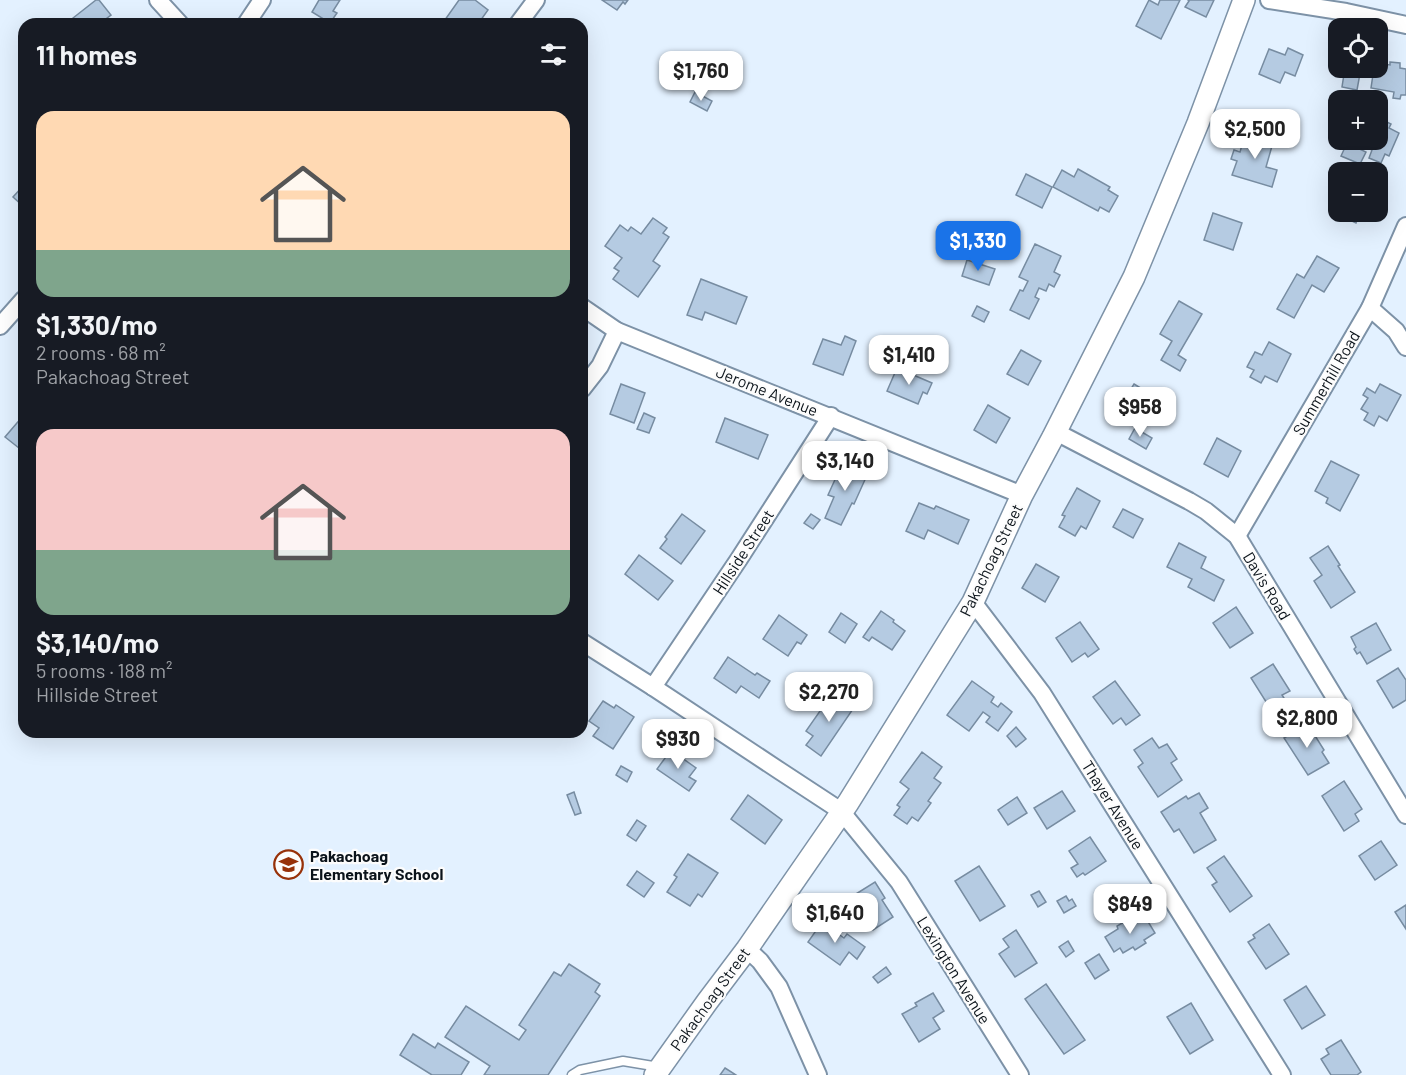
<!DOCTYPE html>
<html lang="en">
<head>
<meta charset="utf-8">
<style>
  body { margin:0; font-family:Barlow,sans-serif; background:#20242c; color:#f1f3f6; height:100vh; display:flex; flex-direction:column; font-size:22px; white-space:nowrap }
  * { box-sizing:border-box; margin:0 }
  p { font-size:20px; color:#9ea1a6 }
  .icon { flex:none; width:33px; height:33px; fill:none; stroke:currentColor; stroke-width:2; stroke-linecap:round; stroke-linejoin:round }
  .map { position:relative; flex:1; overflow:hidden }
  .side { position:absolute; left:18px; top:18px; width:570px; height:720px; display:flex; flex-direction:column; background:#171b24; border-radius:18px; box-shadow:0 6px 24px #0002 }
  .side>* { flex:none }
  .tools { position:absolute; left:1328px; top:18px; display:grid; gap:12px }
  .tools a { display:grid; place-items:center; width:60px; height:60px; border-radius:12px; background:#171b24; box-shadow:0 6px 24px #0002; font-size:30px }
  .price { position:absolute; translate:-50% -51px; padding:0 14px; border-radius:12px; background:#fff; color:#222; font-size:20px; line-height:39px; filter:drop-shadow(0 2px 3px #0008) }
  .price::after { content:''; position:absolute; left:50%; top:36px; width:18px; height:14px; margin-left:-9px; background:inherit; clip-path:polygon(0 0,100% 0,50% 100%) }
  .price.active { background:#1a73e8; color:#fff }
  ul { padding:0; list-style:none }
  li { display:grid; align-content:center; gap:12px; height:318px; padding:0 18px }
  li span { display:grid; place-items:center; height:186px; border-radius:18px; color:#555 }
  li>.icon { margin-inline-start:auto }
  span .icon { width:108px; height:108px; fill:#fffc; stroke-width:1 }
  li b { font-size:26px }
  h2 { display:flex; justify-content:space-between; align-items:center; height:72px; padding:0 18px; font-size:26px }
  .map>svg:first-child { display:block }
</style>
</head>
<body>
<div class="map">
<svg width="1406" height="1075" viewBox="0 0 1406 1075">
  <rect width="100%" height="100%" fill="#e3f1ff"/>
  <!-- building -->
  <g fill="#b5cbe2" stroke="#778ca1" stroke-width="1.5">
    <path d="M96,0h3l12,15 -12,9h-21l-5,-6z"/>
    <path d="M319,0h21l-7,11 4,2 -7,10 -18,-11z"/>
    <path d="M459,0h16l13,10 -10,14h-36z"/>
    <path d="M602,0h26l-3,4 -2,-2 -6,8z"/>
    <path d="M1149,0l9,5 2,-5h20l-19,39 -25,-13z"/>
    <path d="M1188,0h26l-8,17 -21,-10 4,-6z"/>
    <path d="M1288,48l15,7 -8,21 -10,-4 -5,11 -21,-9 10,-25 16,6z"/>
    <path d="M1390,62l10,1v5l6,1v26h-5l-1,4 -7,-1 1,-6 -23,-4 3,-20h3v-5l13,2z"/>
    <path d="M1345,68h16l-4,22 -15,-3z"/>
    <path d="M695,92l17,9 -5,10 -17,-9z"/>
    <path d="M1379,118l12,6 -2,4 10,5 -10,23 -4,-2 -4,9 -12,-5 3,-8 -7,-3 4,-7h8v-18z"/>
    <path d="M1246,131l28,8 -8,28 11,3 -5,17 -40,-12 5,-14 -6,-2 3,-9 6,2z"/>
    <path d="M1347,143l19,9 -6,12 -19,-8z"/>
    <path d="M1078,169l32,18 -2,3 10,6 -9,16 -9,-5 -2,4 -45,-24 9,-17 12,7z"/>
    <path d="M1026,174l26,13 -10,21 -26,-13z"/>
    <path d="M24,185v22l-11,-10z"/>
    <path d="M1338,212h26l-2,5 -3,-2 -3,8 -19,-9z"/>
    <path d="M1213,213l29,10 -9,27 -29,-10z"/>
    <path d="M653,218l14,10 -4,5 6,4 -16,24 7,5 -22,31 -25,-18 6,-8 -5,-3 8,-10 -17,-12 15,-21 8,6 3,-4 10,7z"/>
    <path d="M1035,244l26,12 -7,16 6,3 -6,12 -5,-3 -3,7 -7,-3 -4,9 4,2 -10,20 -19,-9 10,-20 3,1 5,-10 -9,-4z"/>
    <path d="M1317,256l22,12 -15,24 -12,-7 -18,33 -17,-9 20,-35 7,4z"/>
    <path d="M967,260l28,9 -6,16 -27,-9z"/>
    <path d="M701,279l46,18 -11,27 -31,-12 -3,8 -15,-5z"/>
    <path d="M1179,301l23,13 -24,41 8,5 -6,11 -19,-11 11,-19 -12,-7z"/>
    <path d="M977,306l12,6 -5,10 -12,-6z"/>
    <path d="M845,336l11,5 -13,34 -30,-11 10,-25 18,6z"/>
    <path d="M1269,342l22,12 -14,28 -12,-6 -4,7 -11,-6 4,-7 -7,-3 8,-15 7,3z"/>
    <path d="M1021,350l20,11 -13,24 -21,-11z"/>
    <path d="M897,368l35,15 -5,11 -4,-2 -5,12 -31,-13z"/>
    <path d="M621,384l24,9 -11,30 -24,-9z"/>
    <path d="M1134,384l23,14 -15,26 -24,-14z"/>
    <path d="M1380,384l21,11 -14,26 -8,-5 -5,10 -10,-6 4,-7 -7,-4 7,-11 -5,-3 4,-7 8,5z"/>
    <path d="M988,405l22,13 -14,25 -22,-13z"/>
    <path d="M644,413l11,5 -6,15 -12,-4z"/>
    <path d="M22,417l2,2v33l-19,-15z"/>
    <path d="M725,418l43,17 -10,24 -42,-17z"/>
    <path d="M1135,428l17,10 -6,11 -17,-10z"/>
    <path d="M1217,438l24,13 -13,26 -24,-13z"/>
    <path d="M1331,461l28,14 -19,36 -14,-8 2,-5 -13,-7z"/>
    <path d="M843,462l25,11 -14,31 -2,-1 -11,22 -16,-7 9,-21 -6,-2z"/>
    <path d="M1077,488l23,13 -14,28 -5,-3 -6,10 -16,-9 6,-11 -3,-1z"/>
    <path d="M919,503l15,6 2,-3 33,14 -11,24 -30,-14 -4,9 -18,-8z"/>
    <path d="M1123,509l20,10 -10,19 -20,-11z"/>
    <path d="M682,514l23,17 -24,33 -21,-16 7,-9 -2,-2z"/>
    <path d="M811,514l9,6 -7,9 -9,-6z"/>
    <path d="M1179,543l27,14 -5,11 23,12 -10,21 -26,-14 4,-8 -25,-12z"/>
    <path d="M1328,546l12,19 -2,1 17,26 -24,16 -17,-27 8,-6 -12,-17z"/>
    <path d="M639,555l34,26 -15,19 -33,-26z"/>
    <path d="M1036,564l23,13 -14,25 -23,-14z"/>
    <path d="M1236,607l17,26 -23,15 -17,-25z"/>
    <path d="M881,611l13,9 -1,2 12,9 -13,19 -20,-13 -3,4 -6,-4z"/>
    <path d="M841,613l16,11 -12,19 -16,-11z"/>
    <path d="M779,615l28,20 -6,9 -4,-2 -9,14 -25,-17z"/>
    <path d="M1080,622l19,27 -11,8 -3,-4 -13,9 -16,-24z"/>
    <path d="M1376,623l15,27 -24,14 -7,-12 -3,2 -3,-5 2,-2 -5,-10z"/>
    <path d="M728,657l27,18 2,-2 13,8 -11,17 -18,-12 -5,7 -22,-15z"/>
    <path d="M1273,664l17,27 -8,4 9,14 -19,12 -7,-10 5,-3 -19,-30z"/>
    <path d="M1398,668l8,12v20l-13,8 -16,-27z"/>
    <path d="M972,681l22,16 -3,5 7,5 3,-4 11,9 -14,19 -12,-9 4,-5 -7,-5 -14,19 -22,-16z"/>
    <path d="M1115,681l25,34 -14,10 -5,-7 -8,6 -20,-27z"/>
    <path d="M834,691l21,15 -34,50 -15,-11 7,-9 -7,-5z"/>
    <path d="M603,701l11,7 2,-3 18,12 -21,32 -20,-13 6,-8 -10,-7z"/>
    <path d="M1307,723l17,27 -2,2 7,11 -21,12 -24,-37z"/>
    <path d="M1016,727l10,12 -10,8 -9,-11z"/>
    <path d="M1152,738l7,10 8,-4 10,15 -6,4 11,17 -24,17 -20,-30 5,-4 -9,-13z"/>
    <path d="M671,750l25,18 -7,9 7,4 -7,10 -32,-22z"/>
    <path d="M922,752l20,15 -8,11 7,5 -13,18 3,2 -13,18 -6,-4 -5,7 -13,-9 6,-8 -3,-2 12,-16 -9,-7z"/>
    <path d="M621,766l11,6 -5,10 -11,-7z"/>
    <path d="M1344,781l18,28 -7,5 4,7 -15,10 -22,-35z"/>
    <path d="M1062,791l13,20 -28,18 -13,-21z"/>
    <path d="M574,792l7,21 -6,2 -8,-20z"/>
    <path d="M1199,793l9,15 -8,5 16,27 -22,13 -15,-24 -5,3 -13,-20 25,-16 2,3z"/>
    <path d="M748,795l34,25 -17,24 -34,-25z"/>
    <path d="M1017,797l10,16 -19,12 -10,-15z"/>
    <path d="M637,820l9,6 -10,15 -9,-6z"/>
    <path d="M1090,837l16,24 -21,14 -2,-2 -6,4 -6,-9 7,-4 -9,-13z"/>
    <path d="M1381,841l16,24 -22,15 -16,-24z"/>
    <path d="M688,854l30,19 -16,24 -4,-3 -8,12 -23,-14 10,-15 -3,-2z"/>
    <path d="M1224,856l28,40 -22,16 -18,-27 5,-3 -10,-14z"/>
    <path d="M979,866l26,40 -25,15 -25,-40z"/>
    <path d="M637,871l17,12 -10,14 -17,-12z"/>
    <path d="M875,882l10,16 -3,2 11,17 -20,13 -22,-33z"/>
    <path d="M1039,891l7,11 -8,5 -7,-12z"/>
    <path d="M1066,896l3,5 3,-2 4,7 -12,7 -7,-12z"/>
    <path d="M1406,905v24l-11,-17z"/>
    <path d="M1144,915l11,18 -11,7 2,3 -11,7 -2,-3 -10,6 -3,-5 -6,4 -9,-15 13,-8 -1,-3 17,-10 2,4z"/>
    <path d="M822,922l22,16 3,-4 18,13 -8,12 -8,-7 -9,13 -32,-23z"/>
    <path d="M1269,924l20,30 -23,15 -18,-27 7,-4 -2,-3z"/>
    <path d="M1016,930l21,33 -22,14 -16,-23 10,-7 -6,-8z"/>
    <path d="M1068,941l6,10 -8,6 -7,-10z"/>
    <path d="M1099,954l10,16 -14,9 -10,-16z"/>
    <path d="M569,964l31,20 -5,8 5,4 -52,79h-64l6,-9 -45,-29 21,-31 53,34 7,-10 -7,-5 35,-53 7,4z"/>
    <path d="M886,967l5,7 -13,9 -5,-6z"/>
    <path d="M1046,984l39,56 -21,14 -39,-55z"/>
    <path d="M1306,986l19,29 -23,14 -18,-29z"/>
    <path d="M933,993l11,18 -11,7 7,11 -21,13 -17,-28 15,-8 -2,-3z"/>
    <path d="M1191,1003l22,37 -23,14 -23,-37z"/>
    <path d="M413,1034l22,14 3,-5 31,19 -8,13h-29l-32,-20z"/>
    <path d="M1341,1040l20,32 -4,3h-26l-10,-16 8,-5 -3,-5z"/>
    <path d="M725,1068l11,7h-16z"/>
  </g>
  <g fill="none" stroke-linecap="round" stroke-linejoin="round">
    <defs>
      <path id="service" d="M572,1075l8,-5 43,-9 36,6"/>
      <g id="minor">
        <path d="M158,0l22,24"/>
        <path d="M1269,0l77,12 60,13"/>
        <path d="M246,24l16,-24"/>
        <path d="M518,24l18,-24"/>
        <path d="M582,307l35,24 405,164"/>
        <path d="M1370,308l26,23 10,16"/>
        <path d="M0,326l24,-27"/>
        <path d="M582,389l18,-23 17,-35"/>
        <path d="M1056,432l133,69 17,10 31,25 169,279"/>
        <path d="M1237,536l133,-228 36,-82"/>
        <path d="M973,602l69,91 240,382"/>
        <path d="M582,642l71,45 127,84 61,40 58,71 121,193"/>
        <path d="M653,687l86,-128 92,-143"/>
        <path d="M747,949l13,12 19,26 39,88"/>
      </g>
      <path id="tertiary" d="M655,1075l52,-73 40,-53 101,-146 125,-201 49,-107 31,-58 81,-160 64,-154 46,-123"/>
    </defs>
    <!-- service casing -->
    <use href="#service" stroke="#7d92a7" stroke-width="11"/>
    <!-- minor casing -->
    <use href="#minor" stroke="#7d92a7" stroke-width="20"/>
    <!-- tertiary casing -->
    <use href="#tertiary" stroke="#7d92a7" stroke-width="24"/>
    <!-- service -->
    <use href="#service" stroke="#fff" stroke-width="8"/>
    <!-- minor -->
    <use href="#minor" stroke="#fff" stroke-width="16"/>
    <!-- tertiary -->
    <use href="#tertiary" stroke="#fff" stroke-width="21"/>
  </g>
  <!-- icons -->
  <defs>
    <symbol id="school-ring" viewBox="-11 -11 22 22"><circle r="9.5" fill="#fcfcfc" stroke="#973109" stroke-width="1.5"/><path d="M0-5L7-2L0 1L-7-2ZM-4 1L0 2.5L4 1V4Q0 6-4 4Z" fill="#973109"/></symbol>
  </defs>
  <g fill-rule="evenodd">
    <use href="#school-ring" x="272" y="848" width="33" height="33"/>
  </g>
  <g text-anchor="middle" stroke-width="4.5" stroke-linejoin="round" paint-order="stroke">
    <!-- street labels -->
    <g font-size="16" fill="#0b131a" stroke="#fcfcfc">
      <text transform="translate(1326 383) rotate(-60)" y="6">Summerhill Road</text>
      <text transform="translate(767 391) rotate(22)" y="6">Jerome Avenue</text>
      <text transform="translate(743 552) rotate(-57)" y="6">Hillside Street</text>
      <text transform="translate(991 560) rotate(-64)" y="6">Pakachoag Street</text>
      <text transform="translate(1267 586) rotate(59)" y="6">Davis Road</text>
      <text transform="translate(1113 805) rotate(58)" y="6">Thayer Avenue</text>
      <text transform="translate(954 970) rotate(58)" y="6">Lexington Avenue</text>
      <text transform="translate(710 999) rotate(-54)" y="6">Pakachoag Street</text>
    </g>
    <!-- poi labels -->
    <g font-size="16" font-weight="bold" fill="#0b131a" stroke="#fcfcfc" text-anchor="start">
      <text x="310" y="862">Pakachoag<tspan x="310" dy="18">Elementary School</tspan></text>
    </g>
  </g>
</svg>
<div class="tools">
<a><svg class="icon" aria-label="locate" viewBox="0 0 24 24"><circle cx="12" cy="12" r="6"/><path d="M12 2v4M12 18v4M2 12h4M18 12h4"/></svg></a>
<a>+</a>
<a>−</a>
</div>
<b class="price" style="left:701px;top:102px">$1,760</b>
<b class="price" style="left:1255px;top:160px">$2,500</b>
<b class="price active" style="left:978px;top:272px">$1,330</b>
<b class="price" style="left:909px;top:386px">$1,410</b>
<b class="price" style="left:1140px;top:438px">$958</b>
<b class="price" style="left:845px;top:492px">$3,140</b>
<b class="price" style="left:829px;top:723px">$2,270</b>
<b class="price" style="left:1307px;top:749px">$2,800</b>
<b class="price" style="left:678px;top:770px">$930</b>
<b class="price" style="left:1130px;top:935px">$849</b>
<b class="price" style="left:835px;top:944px">$1,640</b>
<section class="side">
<h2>11 homes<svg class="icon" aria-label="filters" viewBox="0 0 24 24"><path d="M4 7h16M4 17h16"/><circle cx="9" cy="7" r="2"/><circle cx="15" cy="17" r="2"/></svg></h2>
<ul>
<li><span style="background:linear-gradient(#ffd9b3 75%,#7fa58c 0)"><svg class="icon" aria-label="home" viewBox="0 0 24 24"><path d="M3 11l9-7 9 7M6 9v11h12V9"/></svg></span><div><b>$1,330/mo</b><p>2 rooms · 68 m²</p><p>Pakachoag Street</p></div></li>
<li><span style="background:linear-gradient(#f6c9c9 65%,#7fa58c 0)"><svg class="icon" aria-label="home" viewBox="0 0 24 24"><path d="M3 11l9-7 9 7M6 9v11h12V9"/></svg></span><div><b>$3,140/mo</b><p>5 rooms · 188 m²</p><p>Hillside Street</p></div></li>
</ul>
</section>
</div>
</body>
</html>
